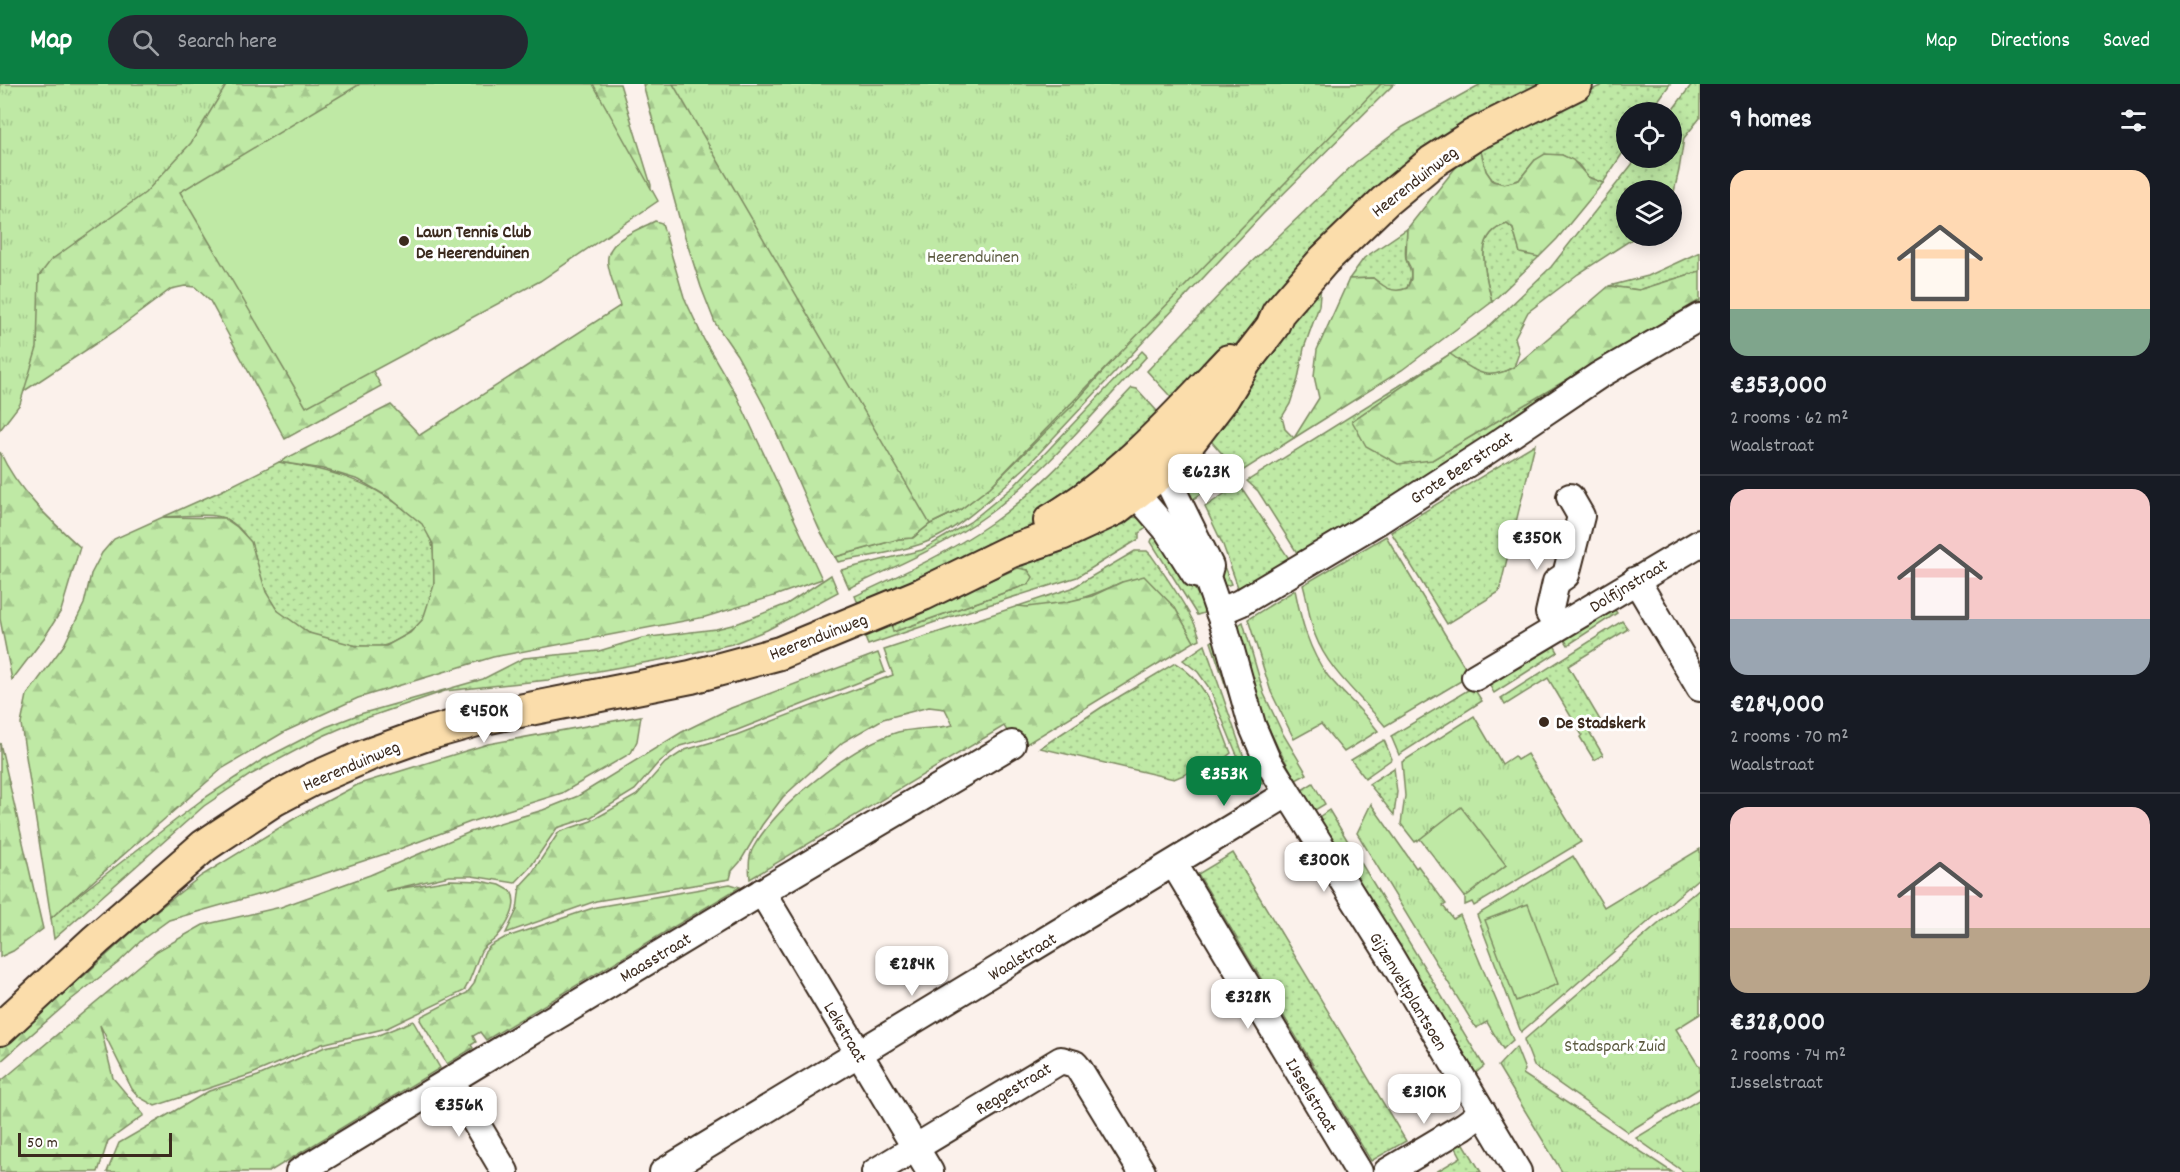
<!DOCTYPE html>
<html lang="en">
<head>
<meta charset="utf-8">
<style>
  body { margin:0; font-family:Dekko,sans-serif; background:#242831; color:#f1f3f6; height:100vh; display:flex; flex-direction:column; font-size:22px; white-space:nowrap }
  * { box-sizing:border-box; margin:0 }
  p { font-size:20px; color:#9ea1a6 }
  .icon { flex:none; width:33px; height:33px; fill:none; stroke:currentColor; stroke-width:2; stroke-linecap:round; stroke-linejoin:round }
  .map { position:relative; flex:1; overflow:hidden }
  .details { display:flex; flex-direction:column; background:#171b24; width:480px }
  .details>* { flex:none }
  .buttons { position:absolute; left:1616px; top:18px; display:grid; gap:12px }
  .buttons a { display:grid; place-items:center; width:66px; height:66px; border-radius:50%; background:#171b24; box-shadow:0 3px 15px #0003; font-size:30px }
  .scale { position:absolute; left:18px; bottom:15px; width:154px; box-sizing:border-box; padding-left:6px; border:3px solid #3b2a1e; border-top:0; font-size:16px; line-height:21px; white-space:nowrap; color:#3b2a1e; -webkit-text-stroke:4px #fff; paint-order:stroke }
  .price { position:absolute; translate:-50% -51px; padding:0 14px; border-radius:12px; background:#fff; color:#222; font-size:20px; line-height:39px; filter:drop-shadow(0 2px 3px #0008) }
  .price::after { content:''; position:absolute; left:50%; top:36px; width:18px; height:14px; margin-left:-9px; background:inherit; clip-path:polygon(0 0,100% 0,50% 100%) }
  .price.selected { background:#0b8043; color:#fff }
  ul { padding:0; list-style:none }
  li { display:grid; align-content:center; gap:12px; height:318px; padding:0 30px }
  li+li { border-top:2px solid #363941 }
  li span { display:grid; place-items:center; height:186px; border-radius:18px; color:#555 }
  li>.icon { margin-inline-start:auto }
  span .icon { width:108px; height:108px; fill:#fffc; stroke-width:1 }
  li b { font-size:26px }
  h2 { display:flex; justify-content:space-between; align-items:center; height:72px; padding:0 30px; font-size:26px }
  header { display:flex; align-items:center; gap:36px; box-sizing:border-box; height:84px; padding:0 30px; background:#0b8043; color:#fff }
  header strong { font-size:28px }
  nav { display:flex; gap:33px; margin-inline-start:auto; font-size:21px }
  .search { width:420px; height:54px; background:#242831; display:flex; align-items:center; gap:15px; box-sizing:border-box; padding:0 21px; border-radius:33px; color:#9ea1a6; font-size:22px }
  main { display:flex; flex:1; min-height:0 }
  .map>svg:first-child { display:block }
</style>
</head>
<body>
<header>
<strong>Map</strong>
<div class="search"><svg class="icon" aria-label="search" viewBox="0 0 24 24"><circle cx="10" cy="10" r="6"/><path d="M15 15l6 6"/></svg>Search here</div>
<nav><a>Map</a><a>Directions</a><a>Saved</a></nav>
</header>
<main>
<div class="map">
<svg width="1700" height="1088" viewBox="0 0 1700 1088">
  <defs>
    <pattern id="grass-dots" width="8" height="8" patternUnits="userSpaceOnUse" patternTransform="scale(1.5)"><rect width="8" height="8" fill="#bfe9a5"/><path d="M2 2h.1M6 6h.1" fill="none" stroke="#a5c88e" stroke-width="1.8" stroke-linecap="round"/></pattern>
    <pattern id="forest-firs" width="22" height="20" patternUnits="userSpaceOnUse" patternTransform="scale(1.5)"><rect width="22" height="20" fill="#bfe9a5"/><path d="M5 1l3.5 6h-7zM16 11l3.5 6h-7z" fill="#a5c88e"/></pattern>
    <pattern id="park-tufts" width="24" height="20" patternUnits="userSpaceOnUse" patternTransform="scale(1.5)"><rect width="24" height="20" fill="#bfe9a5"/><path d="M3 7l-1-3M5 7V3M7 7l1-3M15 17l-1-3M17 17v-4M19 17l1-3" fill="none" stroke="#a5c88e"/></pattern>
  </defs>
  <rect width="100%" height="100%" fill="#fbf1eb"/>
  <filter id="ink" filterUnits="userSpaceOnUse"><feTurbulence type="fractalNoise" baseFrequency=".0167" numOctaves="2"/><feDisplacementMap in="SourceGraphic" scale="12" xChannelSelector="R" yChannelSelector="G"/><feConvolveMatrix kernelMatrix="1 2 1 2 8 2 1 2 1" color-interpolation-filters="sRGB"/></filter>
  <g filter="url(#ink)">
    <!-- grass -->
    <g fill="url(#grass-dots)" stroke="#7d8a62" stroke-width="1.5" fill-rule="evenodd">
      <path d="M1276,0h118l-131,130 -236,252c-28,24 -68,65 -103,77 -28,10 -58,13 -86,19l-3,-5 64,-18 14,-1 17,-14 31,-15 112,-104 135,-152z"/>
      <path d="M1481,0h70l-246,181 -81,93 -45,48 -32,-35 92,-97 117,-112 47,-35z"/>
      <path d="M1604,0h66l-20,28h-24v36l-23,35 -15,-6 -10,-13 -16,-9 -27,5 -16,20 -15,4 -11,-3 -7,-10 -6,-23 41,-24z"/>
      <path d="M1692,0h8v34l-16,20 -5,32 -8,35v-15h-45v46h11l-59,38 -50,38 -13,25 4,16 -5,14c-31,17 -39,4 -64,-13l-98,67 80,39 268,-160v6l-202,128 -199,122 -41,-65 -11,-10 203,-127 36,-25 65,-62 86,-109h34v-46z"/>
      <path d="M1507,140l6,5 7,23 19,5 -47,45c-6,-27 -21,-68 15,-78z"/>
      <path d="M1407,145c0,9 -3,22 -1,30 4,15 8,11 1,29l-8,4 -13,-4 -13,-10 -24,1 15,-21z"/>
      <path d="M1700,168v19l-61,19 -30,-4 39,-10z"/>
      <path d="M1321,199l-2,23 -15,42 -6,31 -8,25 -8,13 3,12 9,9 -55,35 -34,-39z"/>
      <path d="M1142,267l5,5 -11,12c-47,50 -91,104 -146,145 -42,31 -93,53 -141,75l-8,-18 81,-20 48,-28 44,-36z"/>
      <path d="M1132,304l5,1 28,31 -109,92 -58,32 -74,37 -63,22 -4,-2 -2,-5c47,-22 95,-44 138,-74 52,-36 95,-88 139,-134z"/>
      <path d="M1535,360l-36,148 -52,32 -56,-92z"/>
      <path d="M1193,366l23,28 -4,9 -22,14c-6,-17 -3,-34 3,-51z"/>
      <path d="M279,378c48,8 86,16 125,47 6,5 13,9 18,14 18,21 15,73 1,96 -5,8 -15,15 -24,20 -5,3 -10,6 -16,7 -42,3 -99,-12 -117,-54 -11,-27 -10,-58 -40,-73 -13,-7 -48,-2 -63,-2l58,-26z"/>
      <path d="M1239,400l51,76 -50,33 -17,-48 -18,-38z"/>
      <path d="M1197,427l20,38 14,35 -6,2z"/>
      <path d="M1124,432l16,2 11,7 -12,8v6l-62,38 -127,40 -82,28 -5,-12zM1018,485l10,1 1,14 -136,48 52,-31z"/>
      <path d="M1161,450l23,35 23,43 -10,3 -46,-73 1,-3z"/>
      <path d="M1135,467h12l4,4c12,17 46,65 49,84l-6,3 -19,-34 -53,-26c-27,13 -73,30 -104,24l54,-18z"/>
      <path d="M831,491l7,17 -71,38 -35,14 -61,14 -123,22 -103,11 -85,29 -37,16 -73,39 -46,31 -150,133 -3,-21 7,-7 145,-112 59,-39 64,-33 34,-13 123,-35 41,-21 75,-7 43,-13 74,-9 20,-5 51,-20z"/>
      <path d="M1611,520l6,9 -49,32 -7,-11 22,-13 9,2 14,-9 1,-8z"/>
      <path d="M1622,537l6,8 -60,37 32,54 -13,8 16,27 -9,5 -14,-23 2,-2 -34,-57 -43,27 -4,-7z"/>
      <path d="M1243,538l21,72 19,40 24,40 -11,6 -18,-32 -14,-30 -27,-92z"/>
      <path d="M1217,554l33,112 14,33 -2,1 -17,-40 -34,-102z"/>
      <path d="M1551,556l7,12 -64,41 -8,-14 10,1 51,-30z"/>
      <path d="M1205,561l42,121 -8,-6 -29,-71 -12,-17 -15,-12z"/>
      <path d="M1175,579c34,19 43,58 56,90l-5,4 -52,22 -134,-31 62,-41z"/>
      <path d="M1473,603l9,14 -83,54 -8,-19z"/>
      <path d="M1384,656l8,19 -27,19 -14,-18z"/>
      <path d="M1394,684l3,24 -3,23 -25,-31z"/>
      <path d="M1313,699l12,21 -10,6 -13,-20z"/>
      <path d="M1329,726l155,256 -12,10 -135,-225 -18,-34z"/>
      <path d="M1233,769l173,288 -35,20 -173,-287z"/>
      <path d="M1461,1055l20,33h-45l25,-15 -7,-13z"/>
    </g>
    <!-- forest -->
    <g fill="url(#forest-firs)" stroke="#7d8a62" stroke-width="1.5">
      <path d="M186,0h182l4,285 9,17 -96,53 -75,-138 -15,-14 -10,-1 -14,3 -56,42 -115,76v-99z"/>
      <path d="M587,0h33l31,101 -1,10z"/>
      <path d="M643,0h633l-68,168 -135,153 -83,82 -29,22 -31,15 -18,14 -13,1 -64,18 -16,-28 -53,-120 -29,-54 -22,-32 -14,-36 -21,-66z"/>
      <path d="M1480,64l6,23 7,10 11,3 15,-4 16,-20 10,-6 17,1 11,5 15,17 15,6 -46,56 -18,18 -19,-4 -7,-24 -6,-5c-36,10 -21,51 -15,78l-90,68 -108,68 25,-40 -5,-22 3,-26 32,-71 24,-1c11,9 20,16 34,10l4,-9v-10l-5,-10 1,-30 53,-67z"/>
      <path d="M655,137l7,2 22,74 20,43 33,56 85,183 -48,17 -69,21 -212,40 -135,41 -72,33 -63,37 -172,150 -30,-194 6,-29 37,-50 20,-41 7,-30 11,-21 12,-14 49,-22 61,1 13,9 14,15 15,50 11,18 32,23 48,13h29l24,-13 13,-14 11,-34 -1,-41 -11,-20 -32,-26 -31,-18 -36,-11 -44,-7 112,-57 29,30 200,-129c-3,-14 -10,-28 -12,-42 -4,-24 30,-34 47,-43z"/>
      <path d="M1700,187v29l-268,160 -34,4 -32,-18 -14,-25 98,-67c24,16 34,29 64,13l95,-81 30,4z"/>
      <path d="M0,368c17,38 50,68 80,95l-19,64 -17,27 -32,42 -12,-61z"/>
      <path d="M1018,484l10,2 5,7 -4,7 -136,48 -2,-9z"/>
      <path d="M1144,492l31,32 19,34 -176,107 -14,-23 -254,153c-1,-10 -2,-22 3,-31 24,-43 98,-102 145,-116 18,-4 37,-3 55,-7l-8,-16 -16,-2 -46,12 -40,23 -60,55 -21,28 -22,37 -8,9 -2,8 -134,22 -90,32 11,-23 3,-24 12,-13 27,-41 32,-11 46,-26 28,-32 20,-13 51,-15 157,-60 -9,-25 134,-44 9,1 39,-5 26,-6 30,-14z"/>
      <path d="M878,569l7,19 -150,59 -55,15 -22,17 -23,27 -44,27 -34,11 -26,38 -16,17 -43,-7h-23l-64,15 65,-11 30,1 20,4 11,6c9,15 -5,36 -15,47 -5,5 -11,7 -15,13 -6,13 -9,27 -17,40l-77,37 -65,16 -70,30 -97,32 -16,-9 -7,-8 -32,-64 13,53 31,37 -36,26 -10,31h-98v-90l157,-131 46,-26 78,-18 89,-32 100,-43 73,-22 35,-14 104,-64 49,-24z"/>
      <path d="M641,632l-4,25 -6,12 -69,40 -89,28 -79,30 -123,40 -102,29 -25,18 -26,25 -46,36 -72,63v-16l85,-71 61,-56 55,-43 96,-59 62,-33 129,-40z"/>
      <path d="M0,659l43,186 -30,22 -13,6z"/>
      <path d="M730,800l10,3 -254,153 -6,-8 -7,4 3,6 -5,3 2,3 -26,16 -27,-44 2,-4 45,-23 7,-9 10,-31 6,-7 14,-8 92,-31z"/>
      <path d="M413,937l27,47 -171,104h-162l12,-29 90,-52 49,-15 67,-29 51,-11z"/>
    </g>
    <!-- park -->
    <g fill="url(#park-tufts)" stroke="#7d8a62" stroke-width="1.5">
      <path d="M0,0h227l-36,59 -46,50 -94,67 -12,16 -2,72 -17,56 -20,26z"/>
      <path d="M673,0h708l-391,403 -29,22 -31,15z"/>
      <path d="M1386,452l81,135 -1,7 -81,48c-24,-30 -56,-54 -70,-91 -6,-16 -7,-34 -12,-50z"/>
      <path d="M1295,506c6,30 14,61 33,86 16,19 35,35 50,55l-34,21 -23,-28 -27,15 -23,-47 -23,-73z"/>
      <path d="M1474,632l28,48 12,-8 3,4 10,-6 54,88 -107,64 -2,-4 -7,3v-8l41,-32 -86,-26 -5,3 -14,-18 4,-28 -3,-34z"/>
      <path d="M1371,720l45,64 2,-2 28,38 -3,2 10,13 7,-4 53,125 -10,9 -16,-27 -11,6 -119,-195z"/>
      <path d="M1700,765v28l-179,155 -44,-117 96,-59 31,51z"/>
      <path d="M1700,804v126l-24,15 24,39v20l-72,44 -94,-66 -10,-26z"/>
      <path d="M1516,963l9,23 -2,4 149,98h-110l-64,-106z"/>
      <path d="M1700,1015v73h-16l-48,-34z"/>
    </g>
    <!-- pitch -->
    <g fill="#bfe9a5" stroke="#7d8a62" stroke-width="1.5">
      <path d="M360,0h233l65,117 -118,80 -234,126 -126,-215z"/>
      <path d="M1461,723l45,58 -41,32 -45,-58z"/>
      <path d="M1528,820l30,80 -42,17 -31,-81z"/>
    </g>
    <g fill="none" stroke-linecap="round" stroke-linejoin="round">
      <defs>
        <g id="minor">
          <path d="M1150,373l20,28 40,81 -3,11 18,52 27,96 15,35 123,196 128,216"/>
          <path d="M1123,395l44,51 28,44 12,3"/>
          <path d="M1636,496l64,108"/>
          <path d="M1219,528l21,-9 140,-83 107,-69 111,-75 102,-59"/>
          <path d="M1557,543l-8,-14 7,-31 10,-7 15,-59 -11,-19"/>
          <path d="M1475,593l225,-134"/>
          <path d="M1174,780l185,308"/>
          <path d="M762,808l168,280"/>
          <path d="M451,997l54,91"/>
          <path d="M299,1088l453,-274 260,-154"/>
          <path d="M663,1088l624,-378"/>
          <path d="M875,1088l186,-112 14,4 4,5 63,103"/>
          <path d="M1387,1088l77,-46 19,-14"/>
        </g>
        <g id="major">
          <path d="M1050,437c70,-41 124,-102 179,-160"/>
          <path d="M0,945l96,-89 108,-94 71,-47 36,-19 57,-25 59,-21 57,-16 207,-41 89,-24 143,-59 86,-42 52,-18 54,-25 47,-37 28,-31 33,-43 22,-36 27,-35 6,-14 46,-53 61,-59 47,-39 42,-27 102,-51"/>
        </g>
      </defs>
      <!-- minor casing -->
      <use href="#minor" stroke="#3b2a1e" stroke-width="30"/>
      <!-- major casing -->
      <use href="#major" stroke="#3b2a1e" stroke-width="36"/>
      <!-- minor -->
      <use href="#minor" stroke="#fff" stroke-width="26"/>
      <!-- major -->
      <use href="#major" stroke="#fbddab" stroke-width="32"/>
    </g>
  </g>
  <!-- markers -->
  <g fill="#3b2a1e" stroke="#fff" stroke-width="2">
    <circle cx="404" cy="157" r="6"/>
    <circle cx="1544" cy="638" r="6"/>
  </g>
  <g text-anchor="middle" stroke-width="6" stroke-linejoin="round" paint-order="stroke">
    <!-- street labels -->
    <g font-size="18" fill="#3b2a1e" stroke="#fff">
      <text transform="translate(1414 97) rotate(-38)" y="6">Heerenduinweg</text>
      <text transform="translate(1461 383) rotate(-33)" y="6">Grote Beerstraat</text>
      <text transform="translate(1628 501) rotate(-31)" y="6">Dolfijnstraat</text>
      <text transform="translate(818 552) rotate(-21)" y="6">Heerenduinweg</text>
      <text transform="translate(351 681) rotate(-23)" y="6">Heerenduinweg</text>
      <text transform="translate(1022 872) rotate(-31)" y="6">Waalstraat</text>
      <text transform="translate(655 873) rotate(-31)" y="6">Maasstraat</text>
      <text transform="translate(1409 907) rotate(59)" y="6">Gijzenveltplantsoen</text>
      <text transform="translate(846 948) rotate(59)" y="6">Lekstraat</text>
      <text transform="translate(1013 1004) rotate(-31)" y="6">Reggestraat</text>
      <text transform="translate(1312 1011) rotate(59)" y="6">IJsselstraat</text>
    </g>
    <!-- poi labels -->
    <g font-size="18" font-weight="bold" fill="#3b2a1e" stroke="#fff" text-anchor="start">
      <text x="416" y="153">Lawn Tennis Club<tspan x="416" dy="21">De Heerenduinen</tspan></text>
      <text x="1556" y="644">De Stadskerk</text>
    </g>
    <!-- park labels -->
    <g font-size="18" fill="#5c5a40" stroke="#fff">
      <text x="973" y="178">Heerenduinen</text>
      <text x="1615" y="967">Stadspark Zuid</text>
    </g>
  </g>
</svg>
<div class="buttons">
<a><svg class="icon" aria-label="locate" viewBox="0 0 24 24"><circle cx="12" cy="12" r="6"/><path d="M12 2v4M12 18v4M2 12h4M18 12h4"/></svg></a>
<a><svg class="icon" aria-label="layers" viewBox="0 0 24 24"><path d="M12 4l9 5-9 5-9-5zM3 14l9 5 9-5"/></svg></a>
</div>
<div class="scale">50 m</div>
<b class="price" style="left:1206px;top:421px">€623K</b>
<b class="price" style="left:1537px;top:487px">€350K</b>
<b class="price" style="left:484px;top:660px">€450K</b>
<b class="price selected" style="left:1224px;top:723px">€353K</b>
<b class="price" style="left:1324px;top:809px">€300K</b>
<b class="price" style="left:912px;top:913px">€284K</b>
<b class="price" style="left:1248px;top:946px">€328K</b>
<b class="price" style="left:1424px;top:1041px">€310K</b>
<b class="price" style="left:459px;top:1054px">€356K</b>
</div>
<section class="details">
<h2>9 homes<svg class="icon" aria-label="filters" viewBox="0 0 24 24"><path d="M4 7h16M4 17h16"/><circle cx="9" cy="7" r="2"/><circle cx="15" cy="17" r="2"/></svg></h2>
<ul>
<li><span style="background:linear-gradient(#ffd9b3 75%,#7fa58c 0)"><svg class="icon" aria-label="home" viewBox="0 0 24 24"><path d="M3 11l9-7 9 7M6 9v11h12V9"/></svg></span><div><b>€353,000</b><p>2 rooms · 62 m²</p><p>Waalstraat</p></div></li>
<li><span style="background:linear-gradient(#f6c9c9 70%,#9aa5b1 0)"><svg class="icon" aria-label="home" viewBox="0 0 24 24"><path d="M3 11l9-7 9 7M6 9v11h12V9"/></svg></span><div><b>€284,000</b><p>2 rooms · 70 m²</p><p>Waalstraat</p></div></li>
<li><span style="background:linear-gradient(#f6c9c9 65%,#b9a48a 0)"><svg class="icon" aria-label="home" viewBox="0 0 24 24"><path d="M3 11l9-7 9 7M6 9v11h12V9"/></svg></span><div><b>€328,000</b><p>2 rooms · 74 m²</p><p>IJsselstraat</p></div></li>
</ul>
</section>
</main>
</body>
</html>
